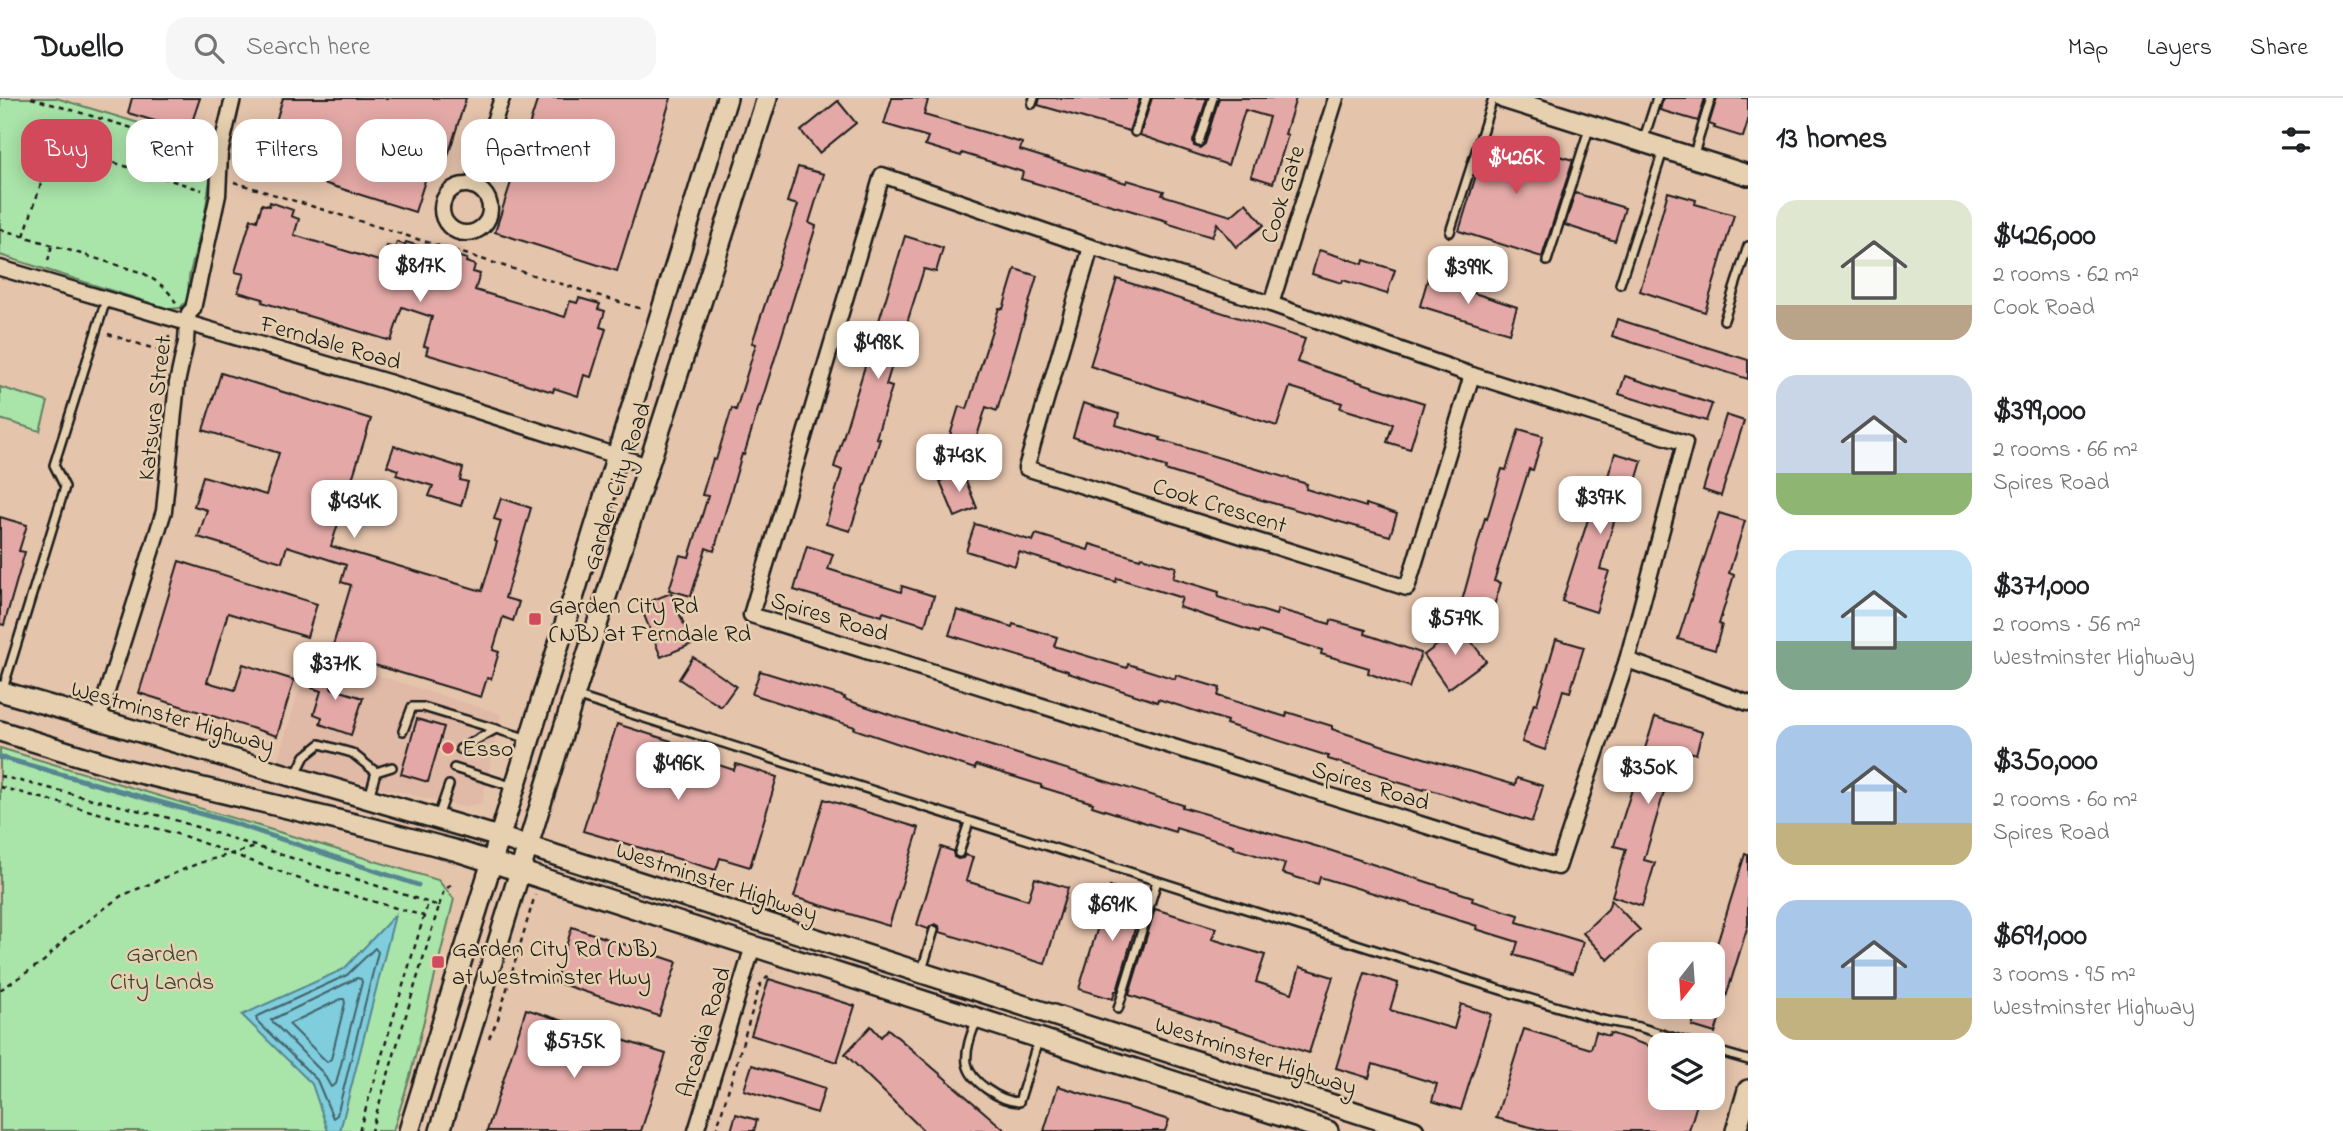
<!DOCTYPE html>
<html lang="en">
<head>
<meta charset="utf-8">
<style>
  body { margin:0; font-family:"Indie Flower",sans-serif; background:#f6f6f6; color:#202124; height:100vh; display:flex; flex-direction:column; font-size:26px; white-space:nowrap }
  * { box-sizing:border-box; margin:0 }
  p { font-size:23px; color:#757577 }
  .icon { flex:none; width:38px; height:38px; fill:none; stroke:currentColor; stroke-width:2; stroke-linecap:round; stroke-linejoin:round }
  .map { position:relative; flex:1; overflow:hidden }
  .drawer { display:flex; flex-direction:column; background:#fff; width:595px }
  .drawer>* { flex:none }
  .guide { position:absolute; left:21px; top:21px; width:665px; height:63px; display:flex; gap:14px }
  .needle { width:46px; rotate:197deg }
  .buttons { position:absolute; left:1648px; top:844px; display:grid; gap:14px }
  .buttons a { display:grid; place-items:center; width:77px; height:77px; border-radius:14px; background:#fff; box-shadow:0 4px 18px #0003; font-size:35px }
  .price { position:absolute; translate:-50% -60px; padding:0 16px; border-radius:14px; background:#fff; color:#222; font-size:23px; line-height:46px; filter:drop-shadow(0 2px 4px #0008) }
  .price::after { content:''; position:absolute; left:50%; top:42px; width:21px; height:16px; margin-left:-10px; background:inherit; clip-path:polygon(0 0,100% 0,50% 100%) }
  .price.active { background:#d1495b; color:#fff }
  ul { padding:0; list-style:none }
  li { display:flex; align-items:center; gap:21px; height:175px; padding:0 28px }
  li span { display:grid; place-items:center; flex:none; width:196px; height:140px; border-radius:21px; color:#555 }
  li>.icon { margin-inline-start:auto }
  span .icon { width:84px; height:84px; fill:#fffc; stroke-width:1 }
  li b { font-size:30px }
  h2 { display:flex; justify-content:space-between; align-items:center; height:84px; padding:0 28px; font-size:30px }
  .chip { padding:0 24px; border-radius:21px; background:#fff; box-shadow:0 4px 18px #0003; font-size:24px; line-height:63px }
  .chip.active { background:#d1495b; color:#fff }
  header { display:flex; align-items:center; gap:42px; box-sizing:border-box; height:98px; padding:0 35px; background:#fff; border-bottom:2px solid #e0e0e0 }
  header strong { font-size:33px }
  nav { display:flex; gap:38px; margin-inline-start:auto; font-size:24px }
  .search { width:490px; height:63px; background:#f6f6f6; display:flex; align-items:center; gap:18px; box-sizing:border-box; padding:0 24px; border-radius:21px; color:#757577; font-size:26px }
  main { display:flex; flex:1; min-height:0 }
  .map>svg:first-child { display:block }
</style>
</head>
<body>
<header>
<strong>Dwello</strong>
<div class="search"><svg class="icon" aria-label="search" viewBox="0 0 24 24"><circle cx="10" cy="10" r="6"/><path d="M15 15l6 6"/></svg>Search here</div>
<nav><a>Map</a><a>Layers</a><a>Share</a></nav>
</header>
<main>
<div class="map">
<svg width="1748" height="1033" viewBox="0 0 1748 1033">
  <rect width="100%" height="100%" fill="#e5c4ac"/>
  <filter id="ink" filterUnits="userSpaceOnUse"><feTurbulence type="fractalNoise" baseFrequency=".0143" numOctaves="2"/><feDisplacementMap in="SourceGraphic" scale="14" xChannelSelector="R" yChannelSelector="G"/><feConvolveMatrix kernelMatrix="1 2 1 2 8 2 1 2 1" color-interpolation-filters="sRGB"/></filter>
  <g filter="url(#ink)">
    <!-- built -->
    <path fill="#e1b9a7" d="M310,556l191,60 -19,89 -19,4 -186,-44z"/>
    <!-- green -->
    <g fill="#a9e4a9" stroke="#628062" stroke-width="2">
      <path d="M0,0h56l159,48 -10,67 -16,64 -1,23 -8,8 -11,1 -169,-54z"/>
      <path d="M0,289l48,15 -8,29 -40,-12z"/>
      <path d="M0,650l438,132 16,19 -43,174 -18,58h-393z"/>
    </g>
    <!-- water -->
    <path fill="#7fcddd" stroke="#578690" stroke-width="2" d="M395,817l-55,216h-12l-16,-47 -70,-69 102,-46z"/>
    <g fill="none" stroke-linecap="round" stroke-linejoin="round">
      <!-- shore -->
      <g stroke="#446369" stroke-width="2">
        <path d="M375,850l3,4 -41,163 -4,3 -16,-38 -60,-59 -1,-4 91,-42z"/>
        <path d="M357,880l4,1 1,3 -26,102 -5,3 -8,-14 -52,-53z"/>
        <path d="M341,901h3l1,4 -14,56 -4,3 -38,-38z"/>
      </g>
      <!-- stream -->
      <path stroke="#578690" stroke-width="5" d="M0,659l230,65 188,63"/>
    </g>
    <!-- building -->
    <g fill="#e4a9a6" stroke="#1c1c1c" stroke-width="2">
      <path d="M132,0h68l-11,33 -61,-18z"/>
      <path d="M283,0h183l-23,74 -14,-4 -14,44 -152,-48z"/>
      <path d="M538,0h133l-54,173 -122,-39z"/>
      <path d="M892,0h29l7,2 -4,15 98,28 -2,7 106,33 1,-3 37,11 -2,4 69,21 15,-13 18,22 -28,22 -19,-24 -5,14 -46,-14 1,-2 -146,-42 2,-7 -61,-19 -1,3 -36,-11 3,-8 -44,-13z"/>
      <path d="M1040,0h100l-11,33 -91,-26z"/>
      <path d="M1152,0h55l-14,43 1,5 6,2 5,-4 14,-46h77l-11,36 3,1 -15,48 -22,-7 18,-59 -24,-7 -17,55 -88,-30z"/>
      <path d="M1663,0h42l-7,23 -38,-11z"/>
      <path d="M1717,0h31v23l-5,16 -29,-9 1,-2 -6,-2z"/>
      <path d="M838,3l18,22 -37,30 -18,-22z"/>
      <path d="M1488,38l85,24 -31,97 -83,-26z"/>
      <path d="M798,69l26,7 -15,49 7,3 -56,180h-1l-15,49 -2,-1 -28,97 -8,-3 -15,48 -22,-6 11,-35 9,2 19,-61 -6,-1 11,-36 3,1 16,-52 4,2 20,-66 -4,-1 46,-138 -11,-3z"/>
      <path d="M1668,94l28,8 -1,4 39,11 -29,97 -65,-21z"/>
      <path d="M1575,95l50,15 -10,33 -50,-16z"/>
      <path d="M270,104l23,8 -2,6 8,3 -5,16 88,27 5,-16 8,2 2,-6 8,3 1,-3 13,4 -1,4 26,8 7,1 1,-4 15,4 -1,3 9,3 -2,7 7,2 -5,16 90,27 5,-16 7,2 2,-5 21,6 -2,5 7,2 -5,16 6,2 -15,48 -7,-2 -6,21 -24,-8 -1,4 -127,-38 2,-7 -4,-1 8,-29 -30,-10 -11,34 -129,-39 1,-3 -25,-7 6,-18 -9,-2 16,-53 6,2 5,-17 7,2z"/>
      <path d="M905,138l38,12 -7,24 -12,-3 -18,57h-2l-18,59 6,2 -16,51 4,1 -30,92 -24,-7 16,-54 -8,-3z"/>
      <path d="M1319,152l44,14 1,-4 31,10 -8,24 -44,-14 -1,3 -30,-9z"/>
      <path d="M1015,171l22,7 -40,135 -11,-4 -16,52 -25,-7 14,-46 8,3 32,-101 4,1z"/>
      <path d="M1428,180l89,29 -8,26 -89,-27z"/>
      <path d="M1117,181l188,60 -8,23 127,41 -14,46 -23,-7 6,-18 -53,-16 2,-5 -52,-16 -13,39 -187,-60z"/>
      <path d="M1617,221l131,41v19l-136,-43z"/>
      <path d="M221,275l150,46 -40,127 151,45 15,-49 -2,-1 6,-20 -7,-2 7,-21 30,10 -26,90 14,4 -6,19 -10,-4 -10,33 6,2 -8,27 -4,-1 -6,19 -150,-45 20,-67 -10,-3 5,-17 -59,-19 -5,16 -84,-25 9,-27 -13,-4 9,-30 63,19 13,-42 -76,-23z"/>
      <path d="M1625,278l87,28 -6,17 -87,-27z"/>
      <path d="M1083,305l36,11 -3,11 45,13 -1,2 147,44 -1,5 60,18v-3l31,10 -7,22 -132,-37 -93,-29 1,-3 -93,-30z"/>
      <path d="M1726,317l18,6 -23,75 -18,-6z"/>
      <path d="M1519,331l24,7 -10,34 -4,-1 -35,112 7,2 -14,45 -30,-9 28,-101 2,1 15,-50 4,1z"/>
      <path d="M394,348l69,22 -3,12 8,2 -7,24 -32,-10 4,-10 -37,-11 2,-5 -11,-4z"/>
      <path d="M1615,355l27,8 -12,40 -9,-3 -21,71 9,2 -13,41 -34,-11 31,-97 6,2z"/>
      <path d="M962,373l15,37 -22,9 -15,-36z"/>
      <path d="M1719,415l26,8 -16,52 5,2 -15,49 3,1 -7,25 -37,-11z"/>
      <path d="M0,419l27,8 -8,26 6,1 -21,73 -4,-1z"/>
      <path d="M975,426l58,17 3,-7 52,16 2,-6 50,15 1,-2 35,10 -3,11 46,14 -1,5 58,18 2,-6 52,15 1,-4 35,10 -1,4 56,19 -12,35 -41,-15 1,-5 -48,-14 1,-4 -63,-19 -1,2 -79,-26 3,-9 -65,-20 -1,4 -97,-30 -4,14 -49,-15z"/>
      <path d="M807,448l26,8 -5,15 73,23 1,-6 32,10 -9,29 -42,-13 -1,4 -88,-26z"/>
      <path d="M179,463l138,43 -10,33 -79,-24 -21,69 28,8 8,-26 51,16 -17,56 -138,-43z"/>
      <path d="M671,495l21,51 -31,13 -21,-52z"/>
      <path d="M957,512l55,17 1,-3 44,13 -3,9 73,22 1,-4 47,15 1,-4 44,13 -2,8 68,21 1,-5 45,14v3l55,18 128,38 2,-7 26,8 -11,36 -107,-34 -1,2 -37,-11 1,-2 -60,-18v-3l-102,-32 1,-3 -69,-22 -1,3 -89,-29v-2l-119,-36z"/>
      <path d="M1456,523l30,40 -38,28 -24,-34 28,-21z"/>
      <path d="M1556,541l28,8 -14,45 -7,-2 -18,60 -23,-8 12,-39 3,1z"/>
      <path d="M693,559l43,29 -15,21 -42,-28z"/>
      <path d="M319,565l18,6 -6,19 32,10 -12,37 -31,-11 2,-7 -8,-3 7,-23 -9,-3z"/>
      <path d="M760,573l85,26 -1,2 50,17 289,89 -1,2 147,43 144,47 -1,4 47,14 -2,7 66,20 -10,31 -59,-18 4,-13 -42,-13 1,-3 -45,-14 1,-1 -113,-34 -2,7 -36,-11 3,-9 -52,-16 1,-2 -58,-18 -1,4 -83,-26 1,-3 -52,-16v-2l-65,-20 -1,4 -34,-11 -87,-29 1,-2 -103,-33z"/>
      <path d="M1655,619l47,15 -6,22 -19,-6 -33,112 11,3 -13,43 -30,-10 14,-47 -12,-3z"/>
      <path d="M417,621l27,8 -16,55 -27,-8z"/>
      <path d="M617,626l54,17 -2,8 65,21 2,-6 41,13 -27,90 -30,-9 -4,12 -133,-39z"/>
      <path d="M824,701l95,29 -30,98 -95,-29z"/>
      <path d="M941,749l12,4 1,6 4,2 5,-1 2,-3 8,2 -7,24 62,19 7,-22 33,10 -23,76 -105,-32 -1,-6 -4,-2 -7,5 -11,-4z"/>
      <path d="M1745,756l3,1v70l-33,108 -23,-7 6,-20h15v-56l2,-7 2,1z"/>
      <path d="M1110,789l34,10 -27,94h-2l-2,8 -34,-10z"/>
      <path d="M1611,802l29,30 -32,30 -25,-27 25,-24z"/>
      <path d="M1155,811l61,19 -4,11 53,16 -9,27 36,11 8,-26 33,10 -24,76 -180,-58z"/>
      <path d="M572,829l105,35 -18,54 -104,-34z"/>
      <path d="M1365,875l33,10 -8,27 64,19 7,-25 30,10 -30,96 -29,-9 5,-17 -64,-20 -4,14 -33,-10z"/>
      <path d="M769,881l86,27 -18,56 -86,-27z"/>
      <path d="M526,911l140,45 -25,77h-154z"/>
      <path d="M871,928l10,11 7,-8 118,102h-82l-79,-77z"/>
      <path d="M1524,931l67,20 5,-17 13,4 1,-3 51,17v47h38l-10,34h-143l-50,-13z"/>
      <path d="M752,967l73,23 -8,25 -73,-23z"/>
      <path d="M1058,988l111,34 -4,11h-121z"/>
      <path d="M736,1016l21,6 -3,11h-23z"/>
    </g>
    <g fill="none" stroke-linecap="round" stroke-linejoin="round">
      <defs>
        <g id="lane">
          <path d="M1032,6l2,-6"/>
          <path d="M1135,34l11,-34"/>
          <path d="M1643,43l14,-43"/>
          <path d="M1199,44l14,-44"/>
          <path d="M1693,59l18,-59"/>
          <path d="M1450,134l43,-134"/>
          <path d="M1547,163l42,-132"/>
          <path d="M1620,186l43,-133"/>
          <path d="M1724,222l24,-74"/>
          <path d="M2,594l63,-205 -11,-22 52,-165"/>
          <path d="M575,598l926,294 101,30 37,7 58,18"/>
          <path d="M403,633l9,-24h11l106,32"/>
          <path d="M460,651l36,-20"/>
          <path d="M454,670l60,19"/>
          <path d="M295,678l10,-20 15,-12 32,9 24,19 16,-5"/>
          <path d="M369,700l7,-26"/>
          <path d="M438,719l11,-32"/>
          <path d="M959,755l10,-31"/>
          <path d="M922,872l12,-40"/>
          <path d="M1118,911l39,-128"/>
          <path d="M977,921c-5,13 -12,30 -10,44 3,19 33,38 52,39l19,-61"/>
          <path d="M1713,952l35,10"/>
        </g>
        <g id="street">
          <path d="M882,77l209,72 180,57 201,71 213,68 -58,217 -69,207 -807,-252z"/>
          <circle cx="466" cy="111" r="24"/>
          <path d="M472,88l30,-88"/>
          <path d="M1091,149l-65,221 381,120 65,-213"/>
          <path d="M0,170l388,114 260,84"/>
          <path d="M1271,206l65,-206"/>
          <path d="M1627,562l121,43"/>
          <path d="M98,622l66,-209 13,-128 9,-41 1,-18 2,-11 4,-4 25,-114 2,-42 13,-55"/>
          <path d="M696,1033l57,-185"/>
        </g>
        <g id="secondary">
          <path d="M1503,0l245,77"/>
          <path d="M0,593l499,146 915,294"/>
          <path d="M0,633l123,38 248,59 83,22 874,281"/>
          <path d="M409,1033l318,-1033"/>
          <path d="M440,1033l134,-435 193,-598"/>
          <path d="M1736,1033l12,-41"/>
        </g>
      </defs>
      <!-- lane casing -->
      <use href="#lane" stroke="#1c1c1c" stroke-width="12"/>
      <!-- street casing -->
      <use href="#street" stroke="#1c1c1c" stroke-width="19"/>
      <!-- secondary casing -->
      <use href="#secondary" stroke="#1c1c1c" stroke-width="24"/>
      <!-- path -->
      <g stroke="#1c1c1c" stroke-width="2.5" stroke-dasharray="5 5" stroke-linecap="butt">
        <path d="M31,0l175,52"/>
        <path d="M234,84l408,127"/>
        <path d="M0,131l143,44c15,9 26,16 34,32"/>
        <path d="M24,138l30,-92 148,46"/>
        <path d="M48,163l4,-16"/>
        <path d="M108,236l53,17 7,-6 1,-9"/>
        <path d="M0,678l169,42 270,88 -68,225"/>
        <path d="M0,689l181,48 135,50 108,31"/>
        <path d="M439,808l4,-13 10,-11"/>
        <path d="M0,892l44,-29 26,-27 51,-38 78,-33 57,-16"/>
        <path d="M489,940l9,-19 37,-124"/>
        <path d="M359,1033l69,-228"/>
        <path d="M716,1033l44,-146 12,-13"/>
      </g>
      <!-- lane -->
      <use href="#lane" stroke="#e6d0af" stroke-width="7"/>
      <!-- street -->
      <use href="#street" stroke="#e6d0af" stroke-width="14"/>
      <!-- secondary -->
      <use href="#secondary" stroke="#e6d0af" stroke-width="19"/>
    </g>
  </g>
  <!-- markers -->
  <g fill="#d1495b" stroke="#e6d0af" stroke-width="2.5">
    <rect x="528" y="514" width="14" height="14" rx="3.5"/>
    <circle cx="448" cy="650" r="7"/>
    <rect x="431" y="857" width="14" height="14" rx="3.5"/>
  </g>
  <g text-anchor="middle" stroke-width="5" stroke-linejoin="round" paint-order="stroke">
    <!-- street labels -->
    <g font-size="24" fill="#1c1c1c" stroke="#e6d0af">
      <text transform="translate(1282 96) rotate(-73)" y="8">Cook Gate</text>
      <text transform="translate(331 244) rotate(16)" y="8">Ferndale Road</text>
      <text transform="translate(154 310) rotate(-83)" y="8">Katsura Street</text>
      <text transform="translate(616 388) rotate(-72)" y="8">Garden City Road</text>
      <text transform="translate(1220 407) rotate(17)" y="8">Cook Crescent</text>
      <text transform="translate(830 518) rotate(17)" y="8">Spires Road</text>
      <text transform="translate(173 618) rotate(16)" y="8">Westminster Highway</text>
      <text transform="translate(1371 687) rotate(17)" y="8">Spires Road</text>
      <text transform="translate(717 783) rotate(18)" y="8">Westminster Highway</text>
      <text transform="translate(703 934) rotate(-73)" y="8">Arcadia Road</text>
      <text transform="translate(1256 957) rotate(18)" y="8">Westminster Highway</text>
    </g>
    <!-- poi labels -->
    <g font-size="24" fill="#1c1c1c" stroke="#e6d0af" text-anchor="start">
      <text x="549" y="515">Garden City Rd<tspan x="549" dy="28">(NB) at Ferndale Rd</tspan></text>
      <text x="462" y="658">Esso</text>
      <text x="452" y="858">Garden City Rd (NB)<tspan x="452" dy="28">at Westminster Hwy</tspan></text>
    </g>
    <!-- park labels -->
    <g font-size="24" fill="#384438" stroke="#e6d0af">
      <text x="162" y="863">Garden<tspan x="162" dy="28">City Lands</tspan></text>
    </g>
  </g>
</svg>
<div class="buttons">
<a><svg class="needle" viewBox="-14 -14 28 28"><path d="M0-13l5 13h-10z" fill="#e53935"/><path d="M0 13l5-13h-10z" fill="#757577"/></svg></a>
<a><svg class="icon" aria-label="layers" viewBox="0 0 24 24"><path d="M12 4l9 5-9 5-9-5zM3 14l9 5 9-5"/></svg></a>
</div>
<b class="price active" style="left:1516px;top:98px">$426K</b>
<b class="price" style="left:420px;top:206px">$817K</b>
<b class="price" style="left:1468px;top:208px">$399K</b>
<b class="price" style="left:878px;top:283px">$498K</b>
<b class="price" style="left:959px;top:396px">$743K</b>
<b class="price" style="left:1600px;top:438px">$397K</b>
<b class="price" style="left:354px;top:442px">$434K</b>
<b class="price" style="left:1455px;top:559px">$579K</b>
<b class="price" style="left:335px;top:604px">$371K</b>
<b class="price" style="left:678px;top:704px">$496K</b>
<b class="price" style="left:1648px;top:708px">$350K</b>
<b class="price" style="left:1112px;top:845px">$691K</b>
<b class="price" style="left:574px;top:982px">$575K</b>
<div class="guide">
<a class="chip active">Buy</a>
<a class="chip">Rent</a>
<a class="chip">Filters</a>
<a class="chip">New</a>
<a class="chip">Apartment</a>
</div>
</div>
<section class="drawer">
<h2>13 homes<svg class="icon" aria-label="filters" viewBox="0 0 24 24"><path d="M4 7h16M4 17h16"/><circle cx="9" cy="7" r="2"/><circle cx="15" cy="17" r="2"/></svg></h2>
<ul>
<li><span style="background:linear-gradient(#dfe7d0 75%,#b9a48a 0)"><svg class="icon" aria-label="home" viewBox="0 0 24 24"><path d="M3 11l9-7 9 7M6 9v11h12V9"/></svg></span><div><b>$426,000</b><p>2 rooms · 62 m²</p><p>Cook Road</p></div></li>
<li><span style="background:linear-gradient(#c9d6e8 70%,#8fb573 0)"><svg class="icon" aria-label="home" viewBox="0 0 24 24"><path d="M3 11l9-7 9 7M6 9v11h12V9"/></svg></span><div><b>$399,000</b><p>2 rooms · 66 m²</p><p>Spires Road</p></div></li>
<li><span style="background:linear-gradient(#bfe0f5 65%,#7fa58c 0)"><svg class="icon" aria-label="home" viewBox="0 0 24 24"><path d="M3 11l9-7 9 7M6 9v11h12V9"/></svg></span><div><b>$371,000</b><p>2 rooms · 56 m²</p><p>Westminster Highway</p></div></li>
<li><span style="background:linear-gradient(#a9c7e8 70%,#c2b280 0)"><svg class="icon" aria-label="home" viewBox="0 0 24 24"><path d="M3 11l9-7 9 7M6 9v11h12V9"/></svg></span><div><b>$350,000</b><p>2 rooms · 60 m²</p><p>Spires Road</p></div></li>
<li><span style="background:linear-gradient(#a9c7e8 70%,#c2b280 0)"><svg class="icon" aria-label="home" viewBox="0 0 24 24"><path d="M3 11l9-7 9 7M6 9v11h12V9"/></svg></span><div><b>$691,000</b><p>3 rooms · 95 m²</p><p>Westminster Highway</p></div></li>
</ul>
</section>
</main>
</body>
</html>
